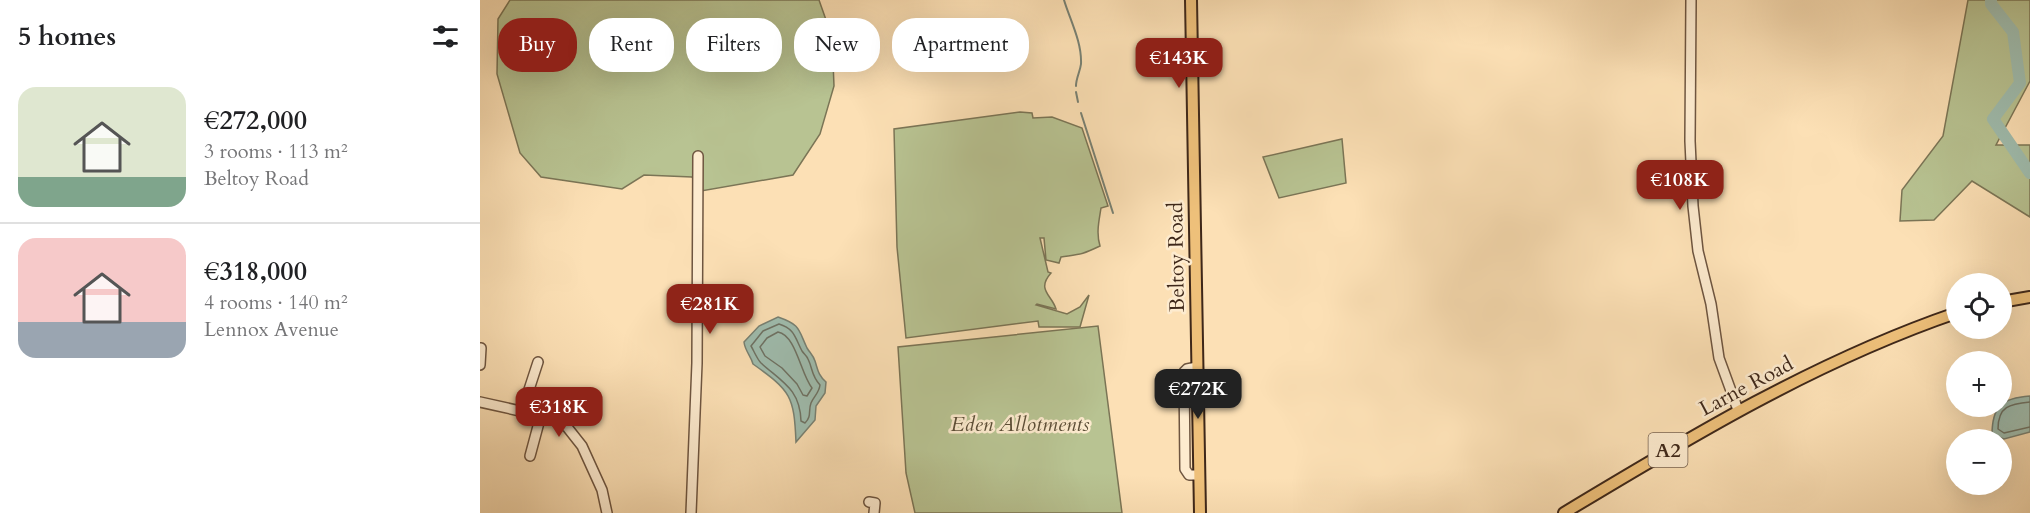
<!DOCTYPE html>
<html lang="en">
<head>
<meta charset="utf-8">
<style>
  body { margin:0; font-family:Cardo,serif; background:#f2f2f2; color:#202124; height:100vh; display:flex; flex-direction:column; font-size:22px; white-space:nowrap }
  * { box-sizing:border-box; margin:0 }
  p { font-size:20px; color:#757577 }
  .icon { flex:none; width:33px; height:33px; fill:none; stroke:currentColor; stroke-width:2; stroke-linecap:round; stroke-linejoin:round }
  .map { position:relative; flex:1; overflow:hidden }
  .details { display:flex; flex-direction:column; background:#fff; width:480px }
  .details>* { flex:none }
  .top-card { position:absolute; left:18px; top:18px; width:570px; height:54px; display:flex; gap:12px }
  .buttons { position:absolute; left:1466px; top:273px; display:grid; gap:12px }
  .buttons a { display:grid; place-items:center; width:66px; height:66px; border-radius:50%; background:#fff; box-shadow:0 6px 24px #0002; font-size:30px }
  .price { position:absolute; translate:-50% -51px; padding:0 14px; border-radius:12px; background:#8f2418; color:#fff; font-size:20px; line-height:39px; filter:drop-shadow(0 2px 3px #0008) }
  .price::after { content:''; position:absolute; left:50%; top:36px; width:18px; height:14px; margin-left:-9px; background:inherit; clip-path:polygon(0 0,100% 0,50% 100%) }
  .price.on { background:#222; color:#fff }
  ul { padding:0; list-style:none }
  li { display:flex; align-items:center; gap:18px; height:150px; padding:0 18px }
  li+li { border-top:2px solid #e0e0e0 }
  li span { display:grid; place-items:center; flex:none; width:168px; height:120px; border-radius:18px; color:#555 }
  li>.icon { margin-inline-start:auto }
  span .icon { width:72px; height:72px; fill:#fffc; stroke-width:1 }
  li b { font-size:26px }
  h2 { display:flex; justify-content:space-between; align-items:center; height:72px; padding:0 18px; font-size:26px }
  .pill { padding:0 21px; border-radius:24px; background:#fff; box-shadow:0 6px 24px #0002; font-size:21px; line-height:54px }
  .pill.on { background:#8f2418; color:#fff }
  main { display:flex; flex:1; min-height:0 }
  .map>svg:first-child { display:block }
</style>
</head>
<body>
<main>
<section class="details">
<h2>5 homes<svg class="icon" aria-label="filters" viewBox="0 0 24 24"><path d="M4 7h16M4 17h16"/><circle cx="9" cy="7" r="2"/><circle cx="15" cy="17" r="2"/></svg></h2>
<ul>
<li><span style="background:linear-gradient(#dfe7d0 75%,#7fa58c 0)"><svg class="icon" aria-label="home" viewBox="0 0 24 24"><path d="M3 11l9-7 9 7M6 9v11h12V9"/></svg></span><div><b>€272,000</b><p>3 rooms · 113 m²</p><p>Beltoy Road</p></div></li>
<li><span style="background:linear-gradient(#f6c9c9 70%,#9aa5b1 0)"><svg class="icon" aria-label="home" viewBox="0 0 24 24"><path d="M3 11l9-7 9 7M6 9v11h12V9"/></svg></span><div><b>€318,000</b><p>4 rooms · 140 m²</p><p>Lennox Avenue</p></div></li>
</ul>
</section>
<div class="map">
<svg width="1550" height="513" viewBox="0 0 1550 513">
  <rect width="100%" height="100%" fill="#fce0b5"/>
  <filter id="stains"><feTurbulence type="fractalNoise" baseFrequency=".00333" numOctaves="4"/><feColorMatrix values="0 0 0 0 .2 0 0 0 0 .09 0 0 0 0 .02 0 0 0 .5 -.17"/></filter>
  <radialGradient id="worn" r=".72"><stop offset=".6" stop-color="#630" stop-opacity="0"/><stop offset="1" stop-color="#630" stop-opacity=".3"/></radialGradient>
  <!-- green -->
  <g fill="#b8c392" stroke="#7b7556" stroke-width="1.5">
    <path d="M30,0h309l13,37 2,49 -14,48 -27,41 -92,16 -9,-14 -48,-2 -22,14 -81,-12 -21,-24 -23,-79 1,-55z"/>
    <path d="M1488,0h62v81l-34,64h34v72l-58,-36 -38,39 -34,1 2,-31 41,-54z"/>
    <path d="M540,112l12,1 1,5 19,-1 30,11 26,78 -7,2c-2,13 -5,25 -1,38 -19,9 -19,8 -39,11l-2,6 -13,-3 -2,-22h-4l8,34 3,1c-15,17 1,22 5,36l-19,-5 -1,1 31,9 13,-7 9,-12 -9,32h-41l-1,-6 -132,17 -9,-91 -3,-118z"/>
    <path d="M862,139l4,44 -67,15 -16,-41z"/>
    <path d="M618,326l24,187h-207l-9,-40 -8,-126z"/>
  </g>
  <!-- water -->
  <g fill="#9fbdaf" stroke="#788173" stroke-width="1.5">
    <path d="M298,317c23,8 20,12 29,31 3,5 6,7 8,13 3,9 3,14 11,21l-1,11 -9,13 -1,14 -19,22c-2,-46 -5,-51 -43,-78 -2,-8 -8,-13 -9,-22l15,-16z"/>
    <path d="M1550,396v36l-26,7 -12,-4c0,-29 10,-37 38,-39z"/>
  </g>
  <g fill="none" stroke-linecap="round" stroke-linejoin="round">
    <!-- shore -->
    <g stroke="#6e7264" stroke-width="1.5">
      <path d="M299,324c16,5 16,14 23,27 2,3 5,5 6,8 5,10 3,16 12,26 -1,8 -6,11 -9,18 -3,8 1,13 -6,20l-4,-2c-1,-32 -19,-39 -40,-58 -4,-4 -7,-12 -10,-17l12,-15z"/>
      <path d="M298,332c18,3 23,43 34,56l-5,8 -4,-1 -6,-11 -15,-16 -17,-12 -5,-9 7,-9z"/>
      <path d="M1550,402c-20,2 -32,4 -32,27l6,4 26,-6"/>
    </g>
    <!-- stream -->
    <g stroke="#788173" stroke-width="2">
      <path d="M584,0c6,20 18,42 17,64 -1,8 -5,14 -5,22"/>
      <path d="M596,92l2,10"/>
      <path d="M601,113l32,100"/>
    </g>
    <!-- river -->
    <path stroke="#9fbdaf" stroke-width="12" d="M1511,0v4l22,28 7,51 -27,36 37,54"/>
    <defs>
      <g id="minor">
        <path d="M1211,0l-1,141 3,65 5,45 13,53 8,54 19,52"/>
        <path d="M0,365l1,-17"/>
        <path d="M717,367l-10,2 -3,3 1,97 4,6h10"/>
        <path d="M0,402l67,15 20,10 15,19 20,44 5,23"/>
        <path d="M42,411l16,-49"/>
        <path d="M50,456l11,-41"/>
        <path d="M389,502l6,1 -1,10"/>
        <path d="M211,513l6,-150 1,-207"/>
      </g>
      <g id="major">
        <path d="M711,0l9,513"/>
        <path d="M1521,302l29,-5"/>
        <path d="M1084,513c126,-76 252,-152 392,-200"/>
      </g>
    </defs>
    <!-- minor casing -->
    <use href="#minor" stroke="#6e5540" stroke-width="12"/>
    <!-- major casing -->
    <use href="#major" stroke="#3e2719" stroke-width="14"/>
    <!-- minor -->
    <use href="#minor" stroke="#fdebcf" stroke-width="9"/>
    <!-- major -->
    <use href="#major" stroke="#eec07a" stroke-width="10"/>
  </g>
  <g text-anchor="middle" stroke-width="5" stroke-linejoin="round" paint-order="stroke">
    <!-- shield labels -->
    <rect fill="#fdebcf" stroke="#776250" stroke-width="1.5" x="1168.5" y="433" width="39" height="34" rx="4.5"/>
    <g font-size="20" font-weight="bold" fill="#3e2719">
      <text x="1188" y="457">A2</text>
    </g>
    <!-- street labels -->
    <g font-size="21" fill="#3e2719" stroke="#fdebcf">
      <text transform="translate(696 257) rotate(-91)" y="7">Beltoy Road</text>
      <text transform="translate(1266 386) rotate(-28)" y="7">Larne Road</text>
    </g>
    <!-- park labels -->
    <g font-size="21" font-style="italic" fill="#5c4e37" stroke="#fdebcf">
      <text x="540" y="431">Eden Allotments</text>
    </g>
  </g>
  <rect width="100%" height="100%" filter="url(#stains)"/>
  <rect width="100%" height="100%" fill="url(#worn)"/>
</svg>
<div class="buttons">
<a><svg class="icon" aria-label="locate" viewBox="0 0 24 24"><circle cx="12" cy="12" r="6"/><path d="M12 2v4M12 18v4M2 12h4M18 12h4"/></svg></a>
<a>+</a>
<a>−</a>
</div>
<b class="price" style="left:699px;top:89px">€143K</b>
<b class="price" style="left:1200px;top:211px">€108K</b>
<b class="price" style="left:230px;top:335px">€281K</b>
<b class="price on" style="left:718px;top:420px">€272K</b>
<b class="price" style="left:79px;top:438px">€318K</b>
<div class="top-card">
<a class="pill on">Buy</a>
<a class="pill">Rent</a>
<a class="pill">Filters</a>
<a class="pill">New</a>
<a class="pill">Apartment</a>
</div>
</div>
</main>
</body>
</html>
